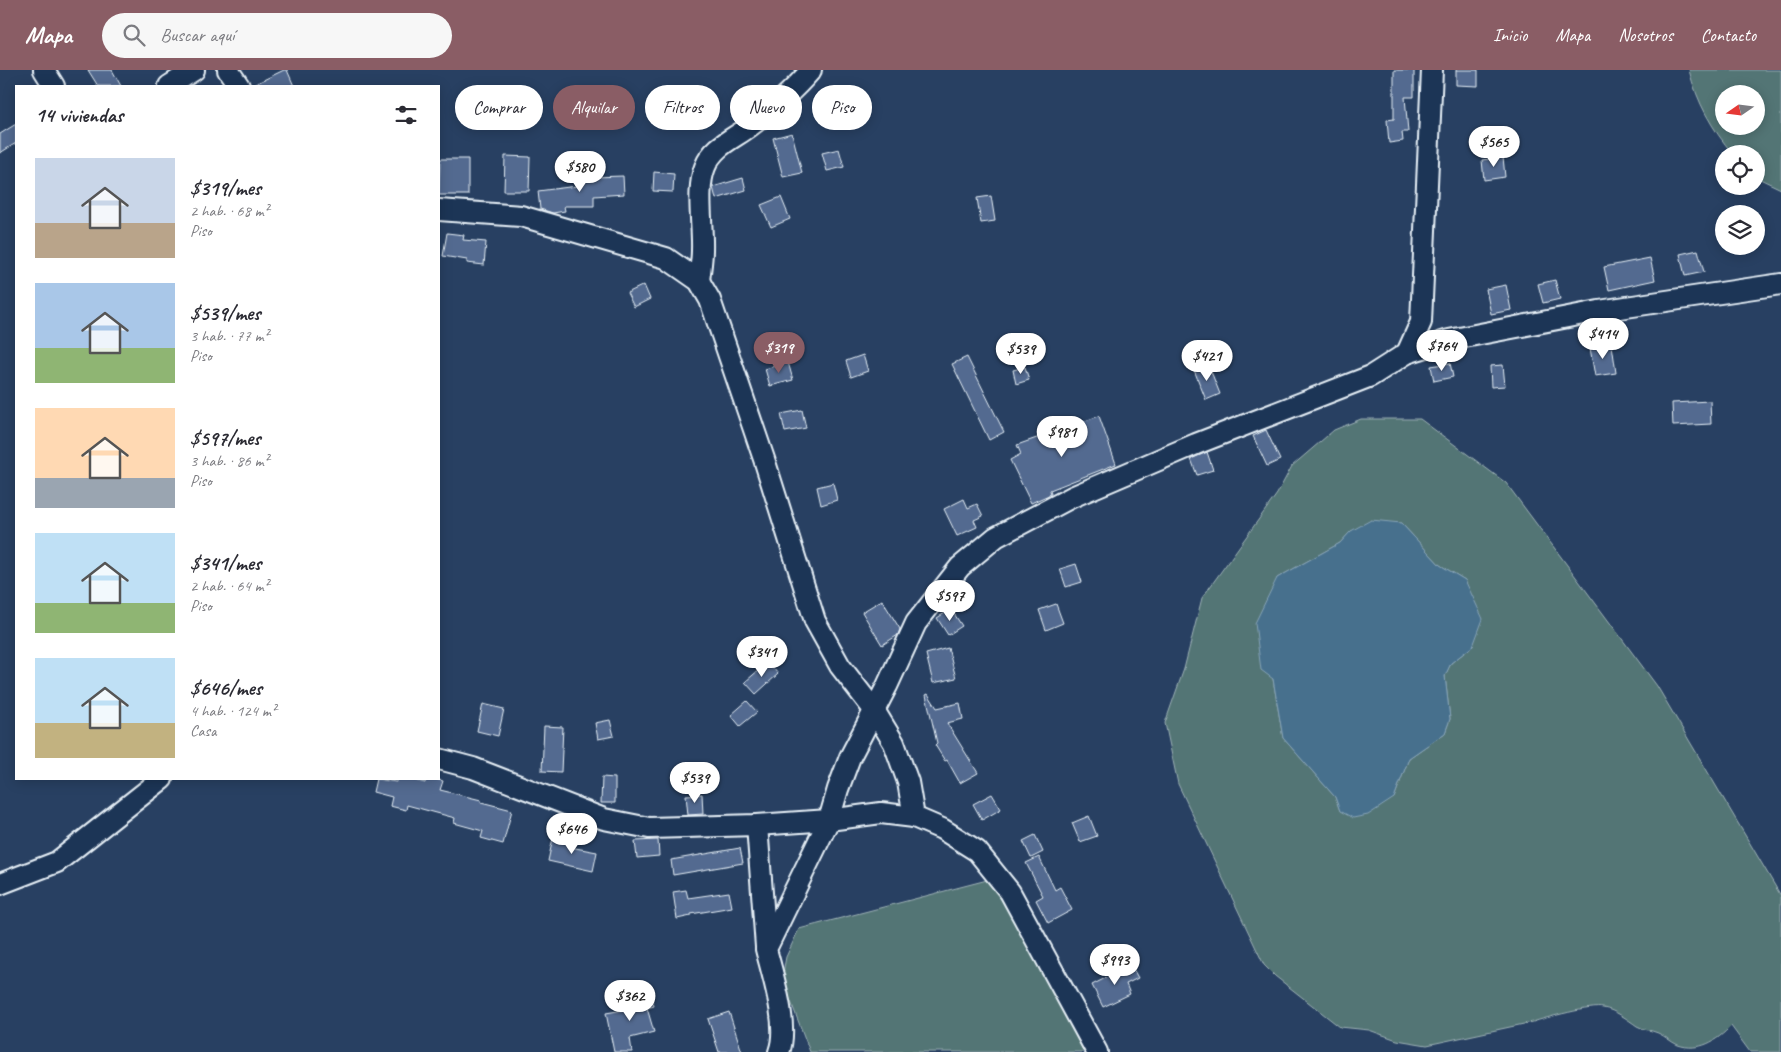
<!DOCTYPE html>
<html lang="es">
<head>
<meta charset="utf-8">
<style>
  body { margin:0; font-family:Caveat,sans-serif; background:#f7f7f7; color:#2b2b33; height:100vh; display:flex; flex-direction:column; font-size:19px; white-space:nowrap }
  * { box-sizing:border-box; margin:0 }
  p { font-size:16px; color:#7c7c81 }
  .icon { flex:none; width:28px; height:28px; fill:none; stroke:currentColor; stroke-width:2; stroke-linecap:round; stroke-linejoin:round }
  .map { position:relative; flex:1; overflow:hidden }
  .side { position:absolute; left:15px; top:15px; width:425px; height:695px; display:flex; flex-direction:column; background:#fff; border-radius:0px; box-shadow:0 2px 12px #0003 }
  .side>* { flex:none }
  .top-card { position:absolute; left:455px; top:15px; width:475px; height:45px; display:flex; gap:10px }
  .needle { width:32px; rotate:256deg }
  .tools { position:absolute; left:1715px; top:15px; display:grid; gap:10px }
  .tools a { display:grid; place-items:center; width:50px; height:50px; border-radius:50%; background:#fff; box-shadow:0 2px 12px #0003; font-size:25px }
  .price { position:absolute; translate:-50% -42px; padding:0 11px; border-radius:18px; background:#fff; color:#222; font-size:16px; line-height:32px; filter:drop-shadow(0 1px 2px #0008) }
  .price::after { content:''; position:absolute; left:50%; top:30px; width:15px; height:11px; margin-left:-8px; background:inherit; clip-path:polygon(0 0,100% 0,50% 100%) }
  .price.active { background:#8a5d65; color:#fff }
  ul { padding:0; list-style:none }
  li { display:flex; align-items:center; gap:15px; height:125px; padding:0 20px }
  li span { display:grid; place-items:center; flex:none; width:140px; height:100px; border-radius:0px; color:#555 }
  li>.icon { margin-inline-start:auto }
  span .icon { width:60px; height:60px; fill:#fffc; stroke-width:1 }
  li b { font-size:21px }
  h2 { display:flex; justify-content:space-between; align-items:center; height:60px; padding:0 20px; font-size:21px }
  .pill { padding:0 18px; border-radius:22px; background:#fff; box-shadow:0 2px 12px #0003; font-size:18px; line-height:45px }
  .pill.active { background:#8a5d65; color:#fff }
  header { display:flex; align-items:center; gap:30px; box-sizing:border-box; height:70px; padding:0 25px; background:#8a5d65; color:#fff }
  header strong { font-size:24px }
  nav { display:flex; gap:28px; margin-inline-start:auto; font-size:18px }
  .search { width:350px; height:45px; background:#f7f7f7; display:flex; align-items:center; gap:12px; box-sizing:border-box; padding:0 18px; border-radius:28px; color:#7c7c81; font-size:19px }
  .map>svg:first-child { display:block }
</style>
</head>
<body>
<header>
<strong>Mapa</strong>
<div class="search"><svg class="icon" aria-label="search" viewBox="0 0 24 24"><circle cx="10" cy="10" r="6"/><path d="M15 15l6 6"/></svg>Buscar aquí</div>
<nav><a>Inicio</a><a>Mapa</a><a>Nosotros</a><a>Contacto</a></nav>
</header>
<div class="map">
<svg width="1781" height="982" viewBox="0 0 1781 982">
  <rect width="100%" height="100%" fill="#284062"/>
  <filter id="ink" filterUnits="userSpaceOnUse"><feTurbulence type="fractalNoise" baseFrequency=".02" numOctaves="2"/><feDisplacementMap in="SourceGraphic" scale="10" xChannelSelector="R" yChannelSelector="G"/><feConvolveMatrix kernelMatrix="1 2 1 2 8 2 1 2 1" color-interpolation-filters="sRGB"/></filter>
  <g filter="url(#ink)">
    <!-- green -->
    <g fill="#537474" stroke="#9eb2b6" fill-rule="evenodd">
      <path d="M1689,0h92v119l-25,-12v-23h-23c-21,-25 -36,-52 -44,-84zM1724,24h32v32h-32z"/>
      <path d="M1361,349h59l86,64 151,203 124,210v156h-31l-19,-26c-14,15 -32,26 -53,19 -7,-3 -13,-9 -20,-12 -7,-3 -14,-3 -21,-7 -10,-7 -22,-16 -34,-18 -10,-3 -59,10 -70,14l-106,23 -30,-5 -28,-10 -29,-3 -65,-51 -11,-11 -86,-181 -13,-61 19,-54 18,-71 75,-104 15,-28 42,-36zM1401,453l39,42 25,15 8,66 -22,17 -6,13 5,43 -5,14 -36,25 -15,40 -54,13 -5,-14 -52,-59 -10,-59 4,-101 63,-35 11,-12z"/>
      <path d="M991,809l38,66 55,107h-274l-28,-74 4,-21 13,-28z"/>
    </g>
    <!-- water -->
    <path fill="#46708d" stroke="#87a4b8" d="M1371,450l30,3 39,42 25,15 18,39 -10,27 -22,17 -6,13 5,43 -5,14 -36,25 -15,40 -26,17 -15,3 -13,-7 -5,-14 -52,-59 -10,-59 -12,-9 -6,-47 22,-45 63,-35 11,-12z"/>
    <!-- building -->
    <g fill="#536a90" stroke="#e8f1f8">
      <path d="M88,0h24l9,16h-23z"/>
      <path d="M284,0h3l7,16h-43z"/>
      <path d="M1394,0h20v27h-9l3,35h-6l1,9 -14,2 -2,-23 7,-1z"/>
      <path d="M1456,0h22v16l-22,-1z"/>
      <path d="M16,54v19l-16,10v-19z"/>
      <path d="M792,63l10,40 -19,4 -10,-39z"/>
      <path d="M839,79l5,18 -17,4 -5,-18z"/>
      <path d="M505,86l25,1 -1,34h-25z"/>
      <path d="M1503,87l2,20 -21,3 -2,-20z"/>
      <path d="M440,89h28v36h-29z"/>
      <path d="M654,102l20,2 -1,18 -20,-1z"/>
      <path d="M577,103l17,1v3l29,-1 1,18 -30,2v10h-30l1,5 -12,2 -13,-4 -2,-18 39,-5z"/>
      <path d="M743,108l3,12 -30,9 -3,-12z"/>
      <path d="M991,126l4,25 -14,2 -4,-25z"/>
      <path d="M781,127l9,22 -19,8 -10,-22z"/>
      <path d="M447,163l17,2 -1,5 23,2 -2,23 -17,-2v-3l-24,-4z"/>
      <path d="M1698,180l6,22 -19,4 -5,-22z"/>
      <path d="M1650,188l5,22 -46,10 -5,-23z"/>
      <path d="M1555,210l5,19 -17,4 -5,-19z"/>
      <path d="M644,215l6,14 -16,8 -7,-14z"/>
      <path d="M1506,215l5,25 -20,4 -5,-25z"/>
      <path d="M1612,275l4,28 -21,3 -5,-28z"/>
      <path d="M863,285l5,16 -17,6 -5,-16z"/>
      <path d="M967,287l37,75 -15,8 -37,-76z"/>
      <path d="M788,292l5,18 -23,6 -5,-17z"/>
      <path d="M1450,293l3,14 -19,4 -3,-15z"/>
      <path d="M1208,294l12,30 -14,6 -12,-30z"/>
      <path d="M1503,295l2,21 -14,1 -1,-21z"/>
      <path d="M1025,297l4,13 -13,4 -3,-14z"/>
      <path d="M1710,331l1,23 -38,2 -1,-23z"/>
      <path d="M802,340l4,18 -21,4 -4,-18z"/>
      <path d="M1099,346l17,48 -66,26 1,4 -20,9 -21,-43 11,-6 -4,-9z"/>
      <path d="M1266,360l14,30 -13,6 -14,-30z"/>
      <path d="M1207,382l6,18 -16,5 -6,-16z"/>
      <path d="M833,413l4,17 -16,5 -4,-18z"/>
      <path d="M964,429l4,9 9,-4 6,12 -9,4 3,7 -20,9 -13,-27z"/>
      <path d="M1076,494l6,18 -16,5 -6,-18z"/>
      <path d="M882,530l18,29 -2,6 -16,10 -20,-33z"/>
      <path d="M1056,534l7,19 -17,7 -7,-20z"/>
      <path d="M951,539l11,17 -14,9 -11,-17z"/>
      <path d="M948,578l8,30 -23,5 -7,-29z"/>
      <path d="M768,592l10,12 -22,20 -11,-12z"/>
      <path d="M928,624l9,14 23,-5 3,16 -16,4 31,50 -18,10 -13,-23 -2,1 -10,-16 2,-2 -11,-48z"/>
      <path d="M747,631l10,11 -17,14 -9,-11z"/>
      <path d="M483,634l21,5 -6,27 -21,-5z"/>
      <path d="M610,650l4,16 -16,3 -3,-16z"/>
      <path d="M544,656l19,1 -2,45 -19,-1z"/>
      <path d="M602,707l13,1v25h-14z"/>
      <path d="M376,709l20,3 1,-3h13l15,4 1,-4h9l8,2 -3,9 41,10v2l31,8 -9,34 -22,-6 2,-7 -29,-8 1,-5 -48,-13 -1,5 -16,-4 2,-9 -19,-5z"/>
      <path d="M702,724l1,20 -15,1 -2,-20z"/>
      <path d="M992,724l9,15 -19,11 -9,-16z"/>
      <path d="M1089,746l8,20 -17,6 -8,-19z"/>
      <path d="M1035,765l8,17 -12,6 -8,-17z"/>
      <path d="M553,768l18,4 -1,5 27,5 -4,19 -45,-10z"/>
      <path d="M658,770l1,16 -22,2 -2,-17z"/>
      <path d="M740,778l3,15 -70,12 -2,-15z"/>
      <path d="M1039,787l16,33 5,-3 12,23 -24,13 -12,-23 7,-4 -17,-33z"/>
      <path d="M686,820l2,8 41,-6 3,15 -41,7v2l-14,3 -4,-27z"/>
      <path d="M1131,895l7,13 -12,6 4,10 -27,13 -11,-22z"/>
      <path d="M650,922l4,14 -7,2 7,24 -24,6 2,14h-18l-8,-39 23,-4 -3,-11z"/>
      <path d="M729,942l13,40h-23l-11,-33z"/>
    </g>
    <g fill="none" stroke-linecap="round" stroke-linejoin="round">
      <defs>
        <g id="minor">
          <path d="M44,0l10,16"/>
          <path d="M228,0l11,16"/>
          <path d="M169,16l25,-16"/>
          <path d="M439,140l82,6 145,42 33,23 11,19 54,159 51,162 25,45 34,44 20,33 14,39 6,35"/>
          <path d="M699,211c1,-10 3,-21 3,-31 1,-24 -6,-61 3,-83 8,-21 28,-28 44,-40 19,-14 47,-39 62,-57"/>
          <path d="M1407,283l14,-31 11,-252"/>
          <path d="M439,689l34,9 131,51 45,9 108,-3 72,-5 52,-7 33,4 28,12 35,22 33,41 87,160"/>
          <path d="M757,755l9,122"/>
          <path d="M0,814l57,-22 105,-83"/>
          <path d="M779,982c10,-26 -6,-75 -13,-103l63,-129 9,-31 12,-32 37,-71 29,-63 44,-56 36,-30 76,-40 124,-53 175,-68 36,-23 42,-13 150,-29 182,-27"/>
        </g>
      </defs>
      <!-- minor casing -->
      <use href="#minor" stroke="#e8f1f8" stroke-width="24"/>
      <!-- minor -->
      <use href="#minor" stroke="#1d3557" stroke-width="20"/>
    </g>
  </g>
</svg>
<div class="tools">
<a><svg class="needle" viewBox="-14 -14 28 28"><path d="M0-13l5 13h-10z" fill="#e53935"/><path d="M0 13l5-13h-10z" fill="#7c7c81"/></svg></a>
<a><svg class="icon" aria-label="locate" viewBox="0 0 24 24"><circle cx="12" cy="12" r="6"/><path d="M12 2v4M12 18v4M2 12h4M18 12h4"/></svg></a>
<a><svg class="icon" aria-label="layers" viewBox="0 0 24 24"><path d="M12 4l9 5-9 5-9-5zM3 14l9 5 9-5"/></svg></a>
</div>
<b class="price" style="left:1494px;top:98px">$565</b>
<b class="price" style="left:580px;top:123px">$580</b>
<b class="price" style="left:1603px;top:290px">$414</b>
<b class="price" style="left:1442px;top:302px">$764</b>
<b class="price active" style="left:779px;top:304px">$319</b>
<b class="price" style="left:1021px;top:305px">$539</b>
<b class="price" style="left:1207px;top:312px">$421</b>
<b class="price" style="left:1062px;top:388px">$981</b>
<b class="price" style="left:950px;top:552px">$597</b>
<b class="price" style="left:762px;top:608px">$341</b>
<b class="price" style="left:695px;top:734px">$539</b>
<b class="price" style="left:572px;top:785px">$646</b>
<b class="price" style="left:1115px;top:916px">$993</b>
<b class="price" style="left:630px;top:952px">$362</b>
<div class="top-card">
<a class="pill">Comprar</a>
<a class="pill active">Alquilar</a>
<a class="pill">Filtros</a>
<a class="pill">Nuevo</a>
<a class="pill">Piso</a>
</div>
<section class="side">
<h2>14 viviendas<svg class="icon" aria-label="filters" viewBox="0 0 24 24"><path d="M4 7h16M4 17h16"/><circle cx="9" cy="7" r="2"/><circle cx="15" cy="17" r="2"/></svg></h2>
<ul>
<li><span style="background:linear-gradient(#c9d6e8 65%,#b9a48a 0)"><svg class="icon" aria-label="home" viewBox="0 0 24 24"><path d="M3 11l9-7 9 7M6 9v11h12V9"/></svg></span><div><b>$319/mes</b><p>2 hab. · 68 m²</p><p>Piso</p></div></li>
<li><span style="background:linear-gradient(#a9c7e8 65%,#8fb573 0)"><svg class="icon" aria-label="home" viewBox="0 0 24 24"><path d="M3 11l9-7 9 7M6 9v11h12V9"/></svg></span><div><b>$539/mes</b><p>3 hab. · 77 m²</p><p>Piso</p></div></li>
<li><span style="background:linear-gradient(#ffd9b3 70%,#9aa5b1 0)"><svg class="icon" aria-label="home" viewBox="0 0 24 24"><path d="M3 11l9-7 9 7M6 9v11h12V9"/></svg></span><div><b>$597/mes</b><p>3 hab. · 86 m²</p><p>Piso</p></div></li>
<li><span style="background:linear-gradient(#bfe0f5 70%,#8fb573 0)"><svg class="icon" aria-label="home" viewBox="0 0 24 24"><path d="M3 11l9-7 9 7M6 9v11h12V9"/></svg></span><div><b>$341/mes</b><p>2 hab. · 64 m²</p><p>Piso</p></div></li>
<li><span style="background:linear-gradient(#bfe0f5 65%,#c2b280 0)"><svg class="icon" aria-label="home" viewBox="0 0 24 24"><path d="M3 11l9-7 9 7M6 9v11h12V9"/></svg></span><div><b>$646/mes</b><p>4 hab. · 124 m²</p><p>Casa</p></div></li>
</ul>
</section>
</div>
</body>
</html>
